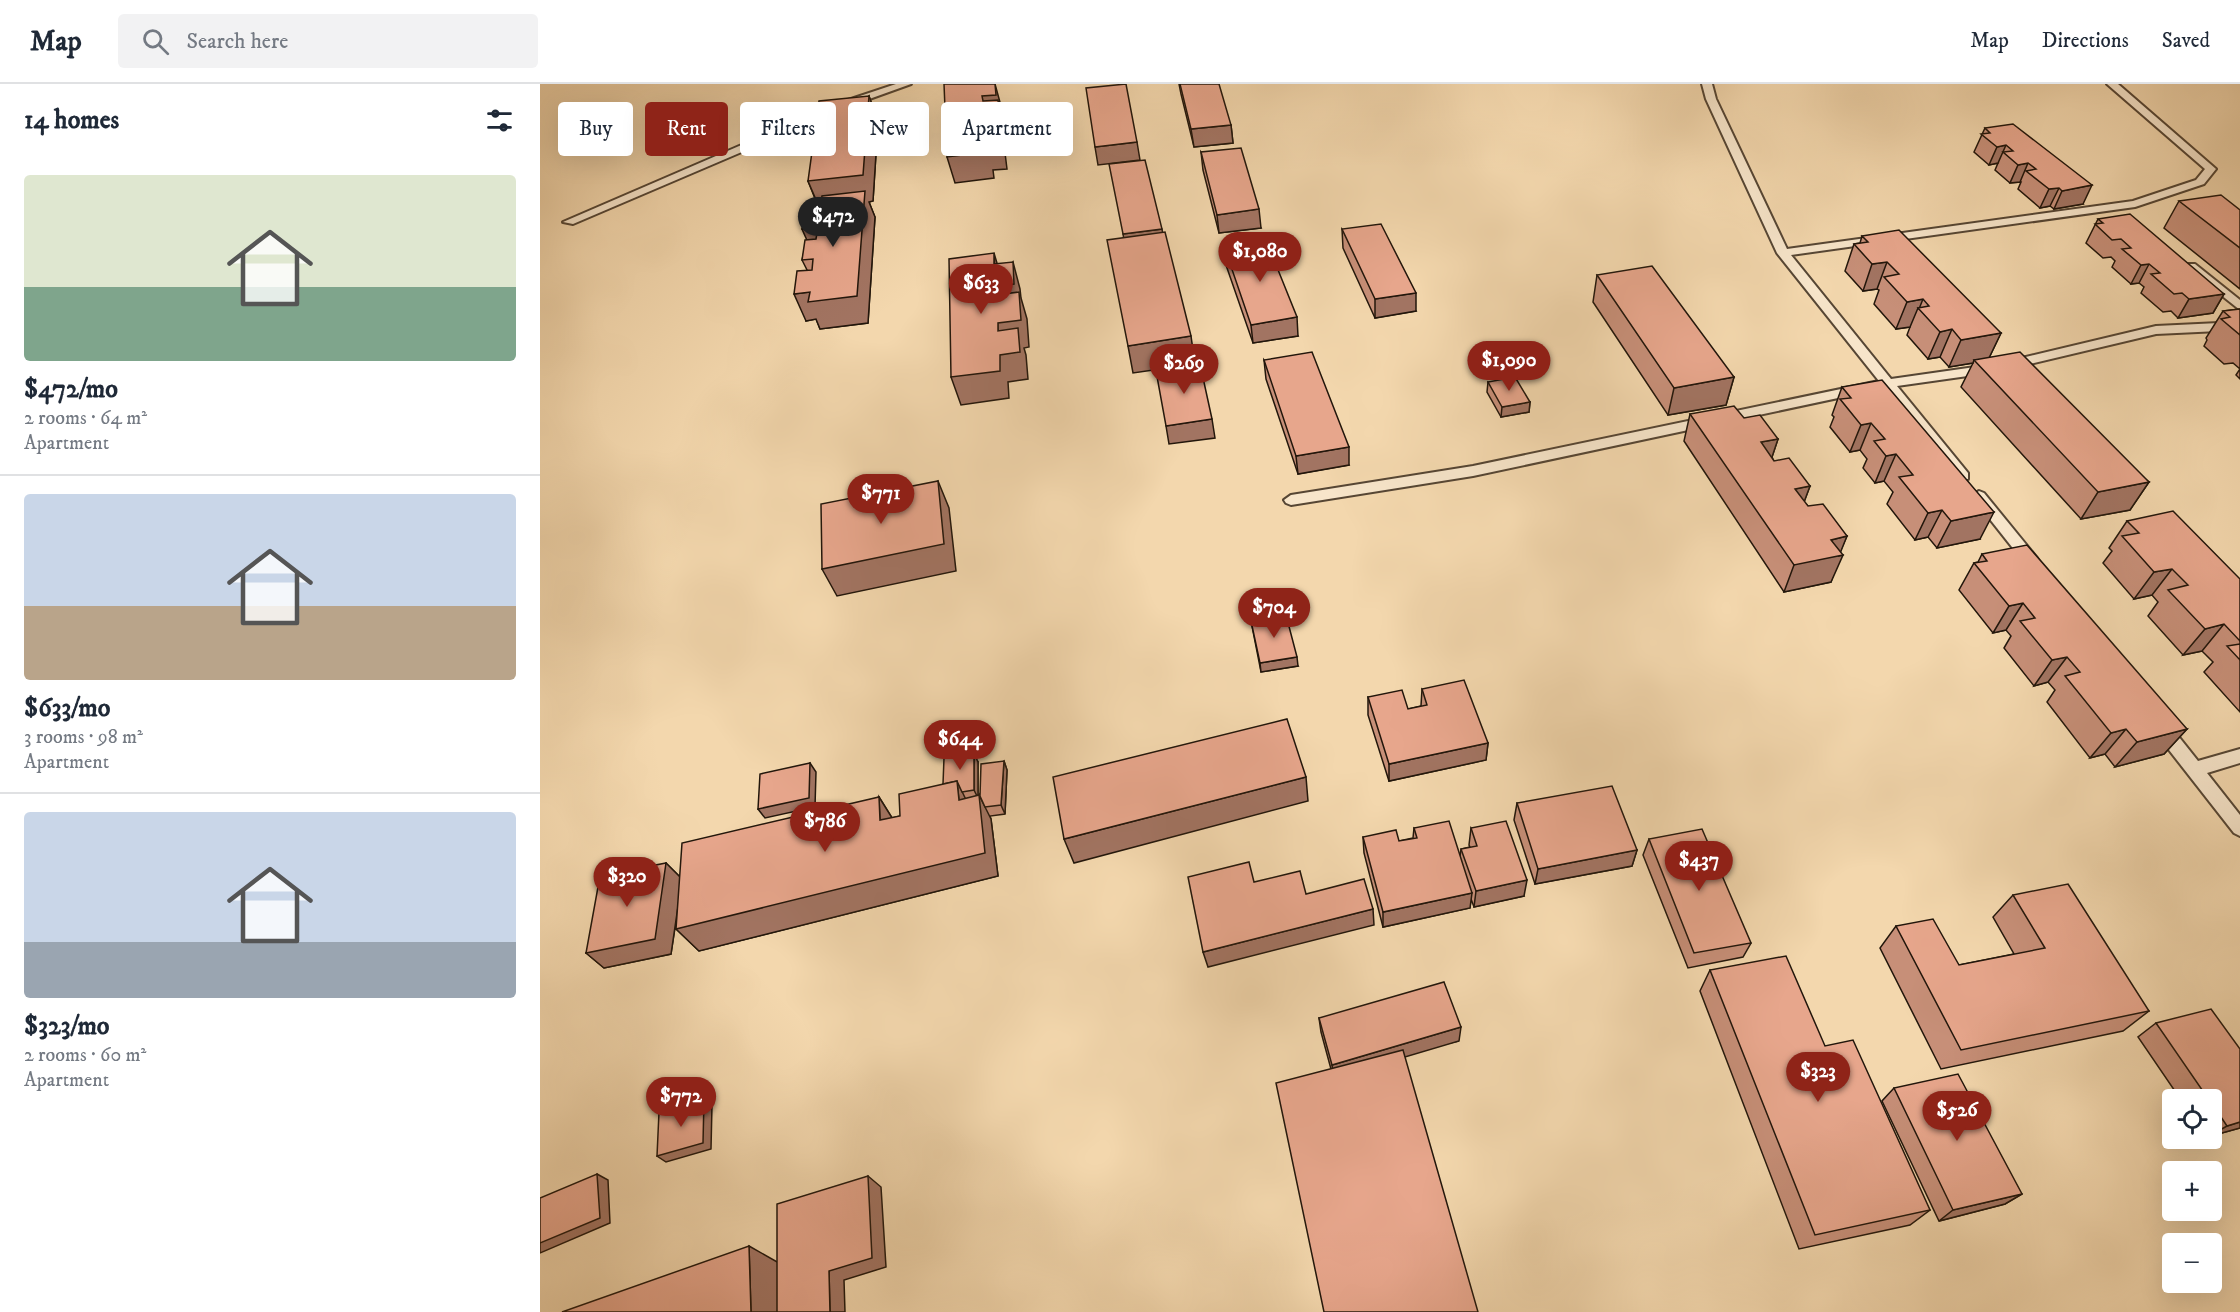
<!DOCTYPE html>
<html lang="en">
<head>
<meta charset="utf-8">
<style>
  body { margin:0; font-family:"IM FELL DW Pica",serif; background:#f2f2f3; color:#1f2937; height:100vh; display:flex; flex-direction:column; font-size:22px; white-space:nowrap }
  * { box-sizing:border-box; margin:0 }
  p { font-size:20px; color:#747a83 }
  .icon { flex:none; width:33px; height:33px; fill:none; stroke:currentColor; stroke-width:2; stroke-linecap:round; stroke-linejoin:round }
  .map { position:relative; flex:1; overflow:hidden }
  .sheet { display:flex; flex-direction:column; background:#fff; width:540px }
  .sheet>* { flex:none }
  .banner { position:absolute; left:18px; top:18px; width:570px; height:54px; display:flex; gap:12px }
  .fabs { position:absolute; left:1622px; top:1005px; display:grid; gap:12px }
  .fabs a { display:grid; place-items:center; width:60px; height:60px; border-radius:6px; background:#fff; box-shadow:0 6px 24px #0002; font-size:30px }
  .price { position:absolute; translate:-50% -51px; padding:0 14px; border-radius:21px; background:#8f2418; color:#fff; font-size:20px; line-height:39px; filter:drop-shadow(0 2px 3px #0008) }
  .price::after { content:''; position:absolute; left:50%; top:36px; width:18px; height:14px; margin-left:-9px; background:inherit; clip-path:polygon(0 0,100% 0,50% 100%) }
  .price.active { background:#222; color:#fff }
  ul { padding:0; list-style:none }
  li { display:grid; align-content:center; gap:12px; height:318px; padding:0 24px }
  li+li { border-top:2px solid #e0e1e3 }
  li span { display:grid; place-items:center; height:186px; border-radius:6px; color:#555 }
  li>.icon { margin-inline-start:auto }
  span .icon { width:108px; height:108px; fill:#fffc; stroke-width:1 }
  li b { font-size:26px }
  h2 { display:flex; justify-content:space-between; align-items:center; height:72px; padding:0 24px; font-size:26px }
  .chip { padding:0 21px; border-radius:6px; background:#fff; box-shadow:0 6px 24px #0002; font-size:21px; line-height:54px }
  .chip.active { background:#8f2418; color:#fff }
  header { display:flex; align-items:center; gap:36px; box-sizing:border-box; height:84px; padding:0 30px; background:#fff; border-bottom:2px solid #e0e1e3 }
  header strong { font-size:28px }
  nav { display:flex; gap:33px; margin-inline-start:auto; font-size:21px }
  .search { width:420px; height:54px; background:#f2f2f3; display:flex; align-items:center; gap:15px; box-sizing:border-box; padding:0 21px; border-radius:6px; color:#747a83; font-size:22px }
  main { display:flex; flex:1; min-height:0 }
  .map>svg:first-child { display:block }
</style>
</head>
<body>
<header>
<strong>Map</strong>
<div class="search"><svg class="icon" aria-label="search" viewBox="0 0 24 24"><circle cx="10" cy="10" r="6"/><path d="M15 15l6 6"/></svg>Search here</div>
<nav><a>Map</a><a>Directions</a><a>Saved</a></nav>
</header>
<main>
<section class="sheet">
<h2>14 homes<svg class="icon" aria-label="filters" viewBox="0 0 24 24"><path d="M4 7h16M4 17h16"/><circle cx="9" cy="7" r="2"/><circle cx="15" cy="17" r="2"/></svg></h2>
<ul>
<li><span style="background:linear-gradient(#dfe7d0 60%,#7fa58c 0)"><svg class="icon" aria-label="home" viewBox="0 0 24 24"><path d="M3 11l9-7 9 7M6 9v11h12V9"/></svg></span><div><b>$472/mo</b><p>2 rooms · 64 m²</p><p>Apartment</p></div></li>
<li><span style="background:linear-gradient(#c9d6e8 60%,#b9a48a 0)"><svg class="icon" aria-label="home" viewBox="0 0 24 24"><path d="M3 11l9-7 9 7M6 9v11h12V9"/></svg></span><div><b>$633/mo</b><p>3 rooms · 98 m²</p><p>Apartment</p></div></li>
<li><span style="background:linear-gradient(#c9d6e8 70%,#9aa5b1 0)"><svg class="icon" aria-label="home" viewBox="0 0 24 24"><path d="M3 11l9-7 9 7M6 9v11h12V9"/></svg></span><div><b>$323/mo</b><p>2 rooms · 60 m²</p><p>Apartment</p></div></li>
</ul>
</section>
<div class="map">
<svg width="1700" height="1228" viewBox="0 0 1700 1228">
  <rect width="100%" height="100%" fill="#f3d7ad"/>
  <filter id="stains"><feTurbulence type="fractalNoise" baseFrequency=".00333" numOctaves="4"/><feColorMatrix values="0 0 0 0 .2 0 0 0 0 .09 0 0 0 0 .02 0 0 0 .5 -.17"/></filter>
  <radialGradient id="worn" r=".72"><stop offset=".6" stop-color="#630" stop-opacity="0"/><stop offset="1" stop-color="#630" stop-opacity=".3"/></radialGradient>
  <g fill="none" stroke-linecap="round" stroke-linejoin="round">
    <defs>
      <g id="lane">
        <path d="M356,0h15l-64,23 -274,117 -10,-2 276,-119z"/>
        <path d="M1162,0h10l4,15 71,150 346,-48 63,-21 9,-11 -98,-85h11l98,85 -12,15 -69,23 -344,48 100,124 105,-15 160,-38 84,-4v8l-84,4 -160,38 -99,14 71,87v6h-10l-73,-91 -412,88 -182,29 -5,-2 -2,-3 7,-5 182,-29 406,-85 -102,-128 -71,-154z"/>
        <path d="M1647,180h8l45,36v10l-53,-42z"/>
        <path d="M1439,407l5,2 53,65 2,4 -2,4h-10l-53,-67 -2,-3z"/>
        <path d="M1621,636l6,2 31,39 42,-12v14l-33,10 33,42v21l-6,-3 -79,-101 -2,-5 2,-5z"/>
      </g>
    </defs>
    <!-- lane casing -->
    <use href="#lane" stroke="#564634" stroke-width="4"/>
    <!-- lane -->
    <use href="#lane" fill="#f7e5ca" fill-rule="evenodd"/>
  </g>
  <!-- wall -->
  <g fill="#c78f78" stroke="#22160b" stroke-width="1.5">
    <path d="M639,0l52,41 2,18 -39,4 -13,-53z"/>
    <path d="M329,12l9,26 -5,79 -4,1 6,15 -7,106 -48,6 -4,-10 -10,2 1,-51 -5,-10 5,-20 11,-34 -10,-25z"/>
    <path d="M1445,44l98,76 -29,5 -4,-3 -10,2 -22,-19 3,-7 -11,1 -15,-13 3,-7 -9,2 -15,-13z"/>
    <path d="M661,68l60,76 -42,5 -16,-63z"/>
    <path d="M1639,117l61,9v79l-76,-61z"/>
    <path d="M1558,135l126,75 -11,19 -35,5 -7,-7 -8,1 -22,-19 3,-6 -5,-4 -8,1 -19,-17 3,-6 -4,-4 -8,1 -17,-15z"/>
    <path d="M802,145l74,82 -41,7 -32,-70z"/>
    <path d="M1322,152l139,97 -12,25 160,124 -19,28 -49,9 -120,-132 12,-24 -24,4 -9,-10 -12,2 -21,-24 3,-8 -14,2 -22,-25 5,-14 -2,-1 -14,2 -18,-20 9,-27 6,-1z"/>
    <path d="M684,162l74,90 -45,7 -27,-78z"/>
    <path d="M1057,191l137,102 -8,28 -58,10 -75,-113z"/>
    <path d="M1700,225v70l-4,-4 4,-6 -7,-6 -9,1 -20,-18 3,-6 -1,-2 17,-27z"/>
    <path d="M724,276l85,105 -51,9 -32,-95z"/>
    <path d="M948,298l42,20 -1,10 -28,5 -14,-25z"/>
    <path d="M1302,303l138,152 -43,9 -9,-11 -13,3 -28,-36 6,-12 -9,-11 -9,2 -12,-15 4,-9 -7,-9 -10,2 -20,-25 4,-10 -2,-2z"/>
    <path d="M1150,330l54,4 34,21 -6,18 2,4 36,25 -6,16 4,4 39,30 -7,16 -9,30 -47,10 -100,-151z"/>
    <path d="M1587,437l113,58v133l-36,-40 9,-10 -11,-11 -19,4 -35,-39 10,-14 -6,-7 -18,4 -31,-36 9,-12 -3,-3z"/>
    <path d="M1442,470l205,175 -23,25 -49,13 -10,-13 -15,4 -43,-56 8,-12 -7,-8 -14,4 -30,-38 7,-12 -5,-6 -13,3 -34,-43 15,-27 4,-1z"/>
    <path d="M711,537l47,45 -37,6z"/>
    <path d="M882,605l66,54 -2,17 -97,21 -21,-66v-18l40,12 13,-3z"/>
    <path d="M464,677l3,9 -2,44 -15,2 1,3 7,57 -299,75 -23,-22 2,-21 -7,46 -67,14 -18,-15 80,-90 14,14 199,-80 13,21 8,-2 43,-32 35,-22v33h1z"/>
    <path d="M977,719l120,47 -5,16 -97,18 -21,-64z"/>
    <path d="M874,744l46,29 1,-8 9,-2 -1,-2 2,-17 53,68 -50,11 -3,-8 -1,9 -87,19 -19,-74 -1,-16 36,4 14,-3z"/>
    <path d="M1109,755l102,104 -8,14 -55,11 -45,-113z"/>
    <path d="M1473,811l136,116 -26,20 -182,38 -61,-121 16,-22 63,39 55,-11 -21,-37z"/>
    <path d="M1170,886l115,76 105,164 -20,15 -111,24 -99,-258z"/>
    <path d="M779,934l140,23 -128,28 -10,-37z"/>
    <path d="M1616,939l84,105 -29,8v-36h-30l-43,-63z"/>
    <path d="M1354,1004l128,106 -17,10 -66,17 -57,-120z"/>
  </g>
  <!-- shaded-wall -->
  <g fill="#a27462" stroke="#22160b" stroke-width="1.5">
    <path d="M455,0l6,22 1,9 3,10 2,19h-4l2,9 2,16 -14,1 1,8 -39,5 -8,-26 38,-28 -3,-33z"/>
    <path d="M329,12l9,26 -5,79 -4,1 6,15 -7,106 -48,6 -4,-10 -10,2 -12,-27 16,-2 4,9 5,-94 -11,-26z"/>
    <path d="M691,41l2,18 -39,4 -3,-18z"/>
    <path d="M597,58l3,18 -42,5 -3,-18z"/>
    <path d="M1466,61l-8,18 -9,2 8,-18z"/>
    <path d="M1488,79l-8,19 -10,1 8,-18z"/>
    <path d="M1552,101l-9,19 -29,5 8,-18z"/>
    <path d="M1519,104l-9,18 -10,2 9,-19z"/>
    <path d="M719,125l2,19 -42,5 -2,-18z"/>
    <path d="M278,143l-4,29 -12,-27z"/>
    <path d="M622,145l3,18 -39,5 -3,-18z"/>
    <path d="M454,169l8,27 11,-18 7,27 1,9 6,21 2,28 -5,1 2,7 2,24 -20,3 1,16 -48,7 -10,-28 47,-46z"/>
    <path d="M1347,178l-10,27 -14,2 9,-27z"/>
    <path d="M1609,180l-10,19 -8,1 10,-19z"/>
    <path d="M876,209v18l-41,7v-19z"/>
    <path d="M1684,210l-11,19 -35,5 11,-19z"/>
    <path d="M1383,215l-4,10 -1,-1 -8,19 -14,2 11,-27z"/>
    <path d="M757,233l1,19 -45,7 -2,-18z"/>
    <path d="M1412,245l-12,28 -12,2 12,-27z"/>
    <path d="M1461,249l-13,27h-14l-1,3 -24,4 12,-27z"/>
    <path d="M651,252l4,28 -62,9 -5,-27z"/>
    <path d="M1194,293l-8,28 -58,10 6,-27z"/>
    <path d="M990,318l-1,10 -28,5 1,-10z"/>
    <path d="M672,335l3,19 -46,6 -3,-18z"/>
    <path d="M1331,339l-11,27 -10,2 11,-27z"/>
    <path d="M1238,355l-9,27 -8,-24z"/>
    <path d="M809,363v18l-51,9 -2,-18z"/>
    <path d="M1356,370l-12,27 -9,2 11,-27z"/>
    <path d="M398,397l11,27 7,63 -119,25 -15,-27z"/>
    <path d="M1609,398l-19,28 -49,9 17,-27z"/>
    <path d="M1270,402l-10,27 -5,-24z"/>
    <path d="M1402,426l-14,27 -13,3 13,-27z"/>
    <path d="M1454,428l-14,27 -43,9 14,-27z"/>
    <path d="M1307,452l-8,20 4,-1 -12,27 -47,10 10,-27 37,-25z"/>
    <path d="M1632,485l-20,26 -18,4 20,-27z"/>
    <path d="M1483,519l-17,27 -13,3 16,-27z"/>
    <path d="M1684,540l-22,27 -19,4 22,-26z"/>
    <path d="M757,573l1,9 -37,6 -1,-9z"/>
    <path d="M1527,573l-19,25 -14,4 18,-26z"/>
    <path d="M1586,645l-21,25 -15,4 21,-25z"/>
    <path d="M1647,645l-23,25 -49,13 22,-25z"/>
    <path d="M948,659l-2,17 -97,21v-17z"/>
    <path d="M434,669l4,9v36l-4,-8z"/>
    <path d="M464,677l3,9 -2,44 -4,-9z"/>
    <path d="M270,679l6,9 -1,35 -50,11 -7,-9z"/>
    <path d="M766,693l2,24 -234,62 -10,-24z"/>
    <path d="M417,697l12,25 -10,-6z"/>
    <path d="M439,711l12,24 7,57 -299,75 -23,-22z"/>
    <path d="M339,713l15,24 -14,-1z"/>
    <path d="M1097,766l-5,16 -97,18 3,-15z"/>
    <path d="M126,779l16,16 -11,75 -67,14 -18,-15z"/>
    <path d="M987,796l-3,16 -50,11 2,-16z"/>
    <path d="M932,809l-2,15 -87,19v-15z"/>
    <path d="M833,825l1,16 -166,42 -5,-15z"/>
    <path d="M921,943l-2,14 -125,37 -2,-13z"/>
    <path d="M164,1015l8,6 -1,44 -45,13 -9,-6z"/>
    <path d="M1700,1038v6l-29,8v-1l16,-9z"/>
    <path d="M57,1090l11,6 2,43 -70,30v-10z"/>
    <path d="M328,1092l13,11 5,80 -42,13 1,32h-15l-1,-41z"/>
    <path d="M1482,1110l-17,10 -66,17 14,-11z"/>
    <path d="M209,1162l30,17 3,49h-31z"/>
  </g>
  <!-- building -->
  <g fill="#e7a68c" stroke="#22160b" stroke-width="1.5">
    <path d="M404,0h51l1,11 -14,1 1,5 15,-1 2,18 -16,2 1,9 14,-2 1,16 -14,1 1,8 -40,5z"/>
    <path d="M586,0l11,58 -42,5 -9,-59z"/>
    <path d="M640,0h39l12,41 -40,4z"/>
    <path d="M329,12l-6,79 -55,6 11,-80z"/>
    <path d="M1473,40l79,61 -30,6 -3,-3 -10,1 -23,-18 10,-2 -8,-6 -10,2 -15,-13 10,-1 -7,-6 -9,2 -16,-13 9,-1 -5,-5z"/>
    <path d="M701,64l18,61 -42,6 -16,-63z"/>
    <path d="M605,76l17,69 -39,5 -14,-70z"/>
    <path d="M325,107l-8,105 -49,6 2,-10 -16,2 3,-23 15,-1 1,-11 -11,1 3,-20 11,-1 2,-12 -16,2 4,-22 14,-1 2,-10z"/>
    <path d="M1681,111l19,15v38l-61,-47z"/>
    <path d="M1590,130l94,80 -35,5 -7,-6 -8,1 -23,-20 9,-1 -11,-9 -8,1 -19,-16 9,-1 -10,-9 -9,1 -17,-16 8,-1 -5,-4z"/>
    <path d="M841,140l35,69 -41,6 -33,-70z"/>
    <path d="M1359,146l102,103 -40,7 -9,-11 -12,3 -22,-24 11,-2 -6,-7 -16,3 -23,-25 15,-3 -12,-12 -15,2 -18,-20 14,-2 -6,-6z"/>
    <path d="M625,148l26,104 -63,10 -21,-106z"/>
    <path d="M726,156l31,77 -46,8 -27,-79z"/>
    <path d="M454,169v11l19,-2 1,22 -18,2v9l23,-3 2,28 -23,3v8l20,-3 2,24 -20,3v16l-49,6 -2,-118z"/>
    <path d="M1112,182l82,111 -60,11 -77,-113z"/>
    <path d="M1700,225v26l-19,-16 9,-2 -7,-6z"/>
    <path d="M772,268l37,95 -53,9 -32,-96z"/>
    <path d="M1480,268l129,130 -51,10 -124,-132z"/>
    <path d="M660,280l12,55 -46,7 -10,-55z"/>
    <path d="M975,293l15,25 -28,5 -14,-25z"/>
    <path d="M1342,296l112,132 -43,9 -9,-11 -14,3 -29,-36 14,-2 -17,-21 -10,2 -12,-15 11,-2 -14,-16 -10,2 -21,-26 11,-1 -9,-11z"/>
    <path d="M1194,322l10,12 16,-3 18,24 -17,3 13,19 15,-3 21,28 -15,3 13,17 15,-2 24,32 -16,4 12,15 -49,10 -104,-151z"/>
    <path d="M398,397l6,63 -122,25 -1,-65z"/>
    <path d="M1633,427l67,68v62l-16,-17 -19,5 -37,-39 20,-5 -16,-16 -18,3 -32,-36 17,-3 -12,-12z"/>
    <path d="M1487,461l160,184 -50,13 -11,-13 -15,4 -46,-57 15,-4 -13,-15 -15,3 -32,-39 15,-3 -12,-15 -14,3 -35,-43 13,-2 -5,-7z"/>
    <path d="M746,531l11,42 -37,6 -9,-42z"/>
    <path d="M1700,560v16l-13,-14z"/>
    <path d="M924,596l24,63 -99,21 -21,-67 34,-7 6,19 19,-4 -5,-16z"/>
    <path d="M747,635l19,58 -242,62 -11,-62z"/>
    <path d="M434,669v37l-12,2 -5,-11 -14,3 1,-26z"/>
    <path d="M464,677l-3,44 -16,2 -5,-11 1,-32z"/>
    <path d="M270,679l-1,35 -51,11 2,-35z"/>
    <path d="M417,697l2,19 20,-5 6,58 -309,76 6,-86 197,-46 1,23 20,-4 -1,-22z"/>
    <path d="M1072,702l25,64 -99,19 -21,-66z"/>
    <path d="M909,737l23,72 -89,19 -20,-75 33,-7 3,11 18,-3 -3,-10z"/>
    <path d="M966,737l21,59 -51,11 -15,-42 16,-3 -6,-18z"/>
    <path d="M1162,745l49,114 -57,10 -45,-114z"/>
    <path d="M709,778l5,20 46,-11 6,23 58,-15 9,30 -170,43 -15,-75z"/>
    <path d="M126,779l-11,76 -69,14 14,-77z"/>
    <path d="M1528,800l81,127 -188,39 -65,-124 37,-7 26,46 86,-17 -32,-53z"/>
    <path d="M1246,872l39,90 28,-6 77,170 -115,25 -105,-265z"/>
    <path d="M904,898l17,45 -129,38 -13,-47z"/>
    <path d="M1671,925l29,40v73l-13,4 -16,-24v-2h-2l-53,-77z"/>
    <path d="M863,966l75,262h-154l-48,-229z"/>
    <path d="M1418,990l64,120 -69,16 -59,-122z"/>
    <path d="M164,1015l-1,44 -46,13 2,-44z"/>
    <path d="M57,1090l3,44 -60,25v-45z"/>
    <path d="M328,1092l4,82 -43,13 1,41h-53v-108z"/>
    <path d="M209,1162l2,66h-189z"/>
  </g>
  <rect width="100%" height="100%" filter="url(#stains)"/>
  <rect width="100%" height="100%" fill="url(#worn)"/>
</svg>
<div class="fabs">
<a><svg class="icon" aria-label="locate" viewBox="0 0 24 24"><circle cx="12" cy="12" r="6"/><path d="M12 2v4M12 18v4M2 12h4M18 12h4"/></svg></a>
<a>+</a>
<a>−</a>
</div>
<b class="price active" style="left:293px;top:164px">$472</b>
<b class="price" style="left:720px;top:199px">$1,080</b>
<b class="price" style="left:441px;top:231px">$633</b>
<b class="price" style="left:969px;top:308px">$1,090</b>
<b class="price" style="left:644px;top:311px">$269</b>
<b class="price" style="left:341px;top:441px">$771</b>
<b class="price" style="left:734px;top:555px">$704</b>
<b class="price" style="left:420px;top:687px">$644</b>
<b class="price" style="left:285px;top:769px">$786</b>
<b class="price" style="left:1159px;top:808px">$437</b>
<b class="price" style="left:87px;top:824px">$320</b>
<b class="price" style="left:1278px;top:1019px">$323</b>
<b class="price" style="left:141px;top:1044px">$772</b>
<b class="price" style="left:1417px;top:1058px">$526</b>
<div class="banner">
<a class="chip">Buy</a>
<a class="chip active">Rent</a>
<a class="chip">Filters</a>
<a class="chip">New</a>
<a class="chip">Apartment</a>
</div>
</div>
</main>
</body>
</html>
